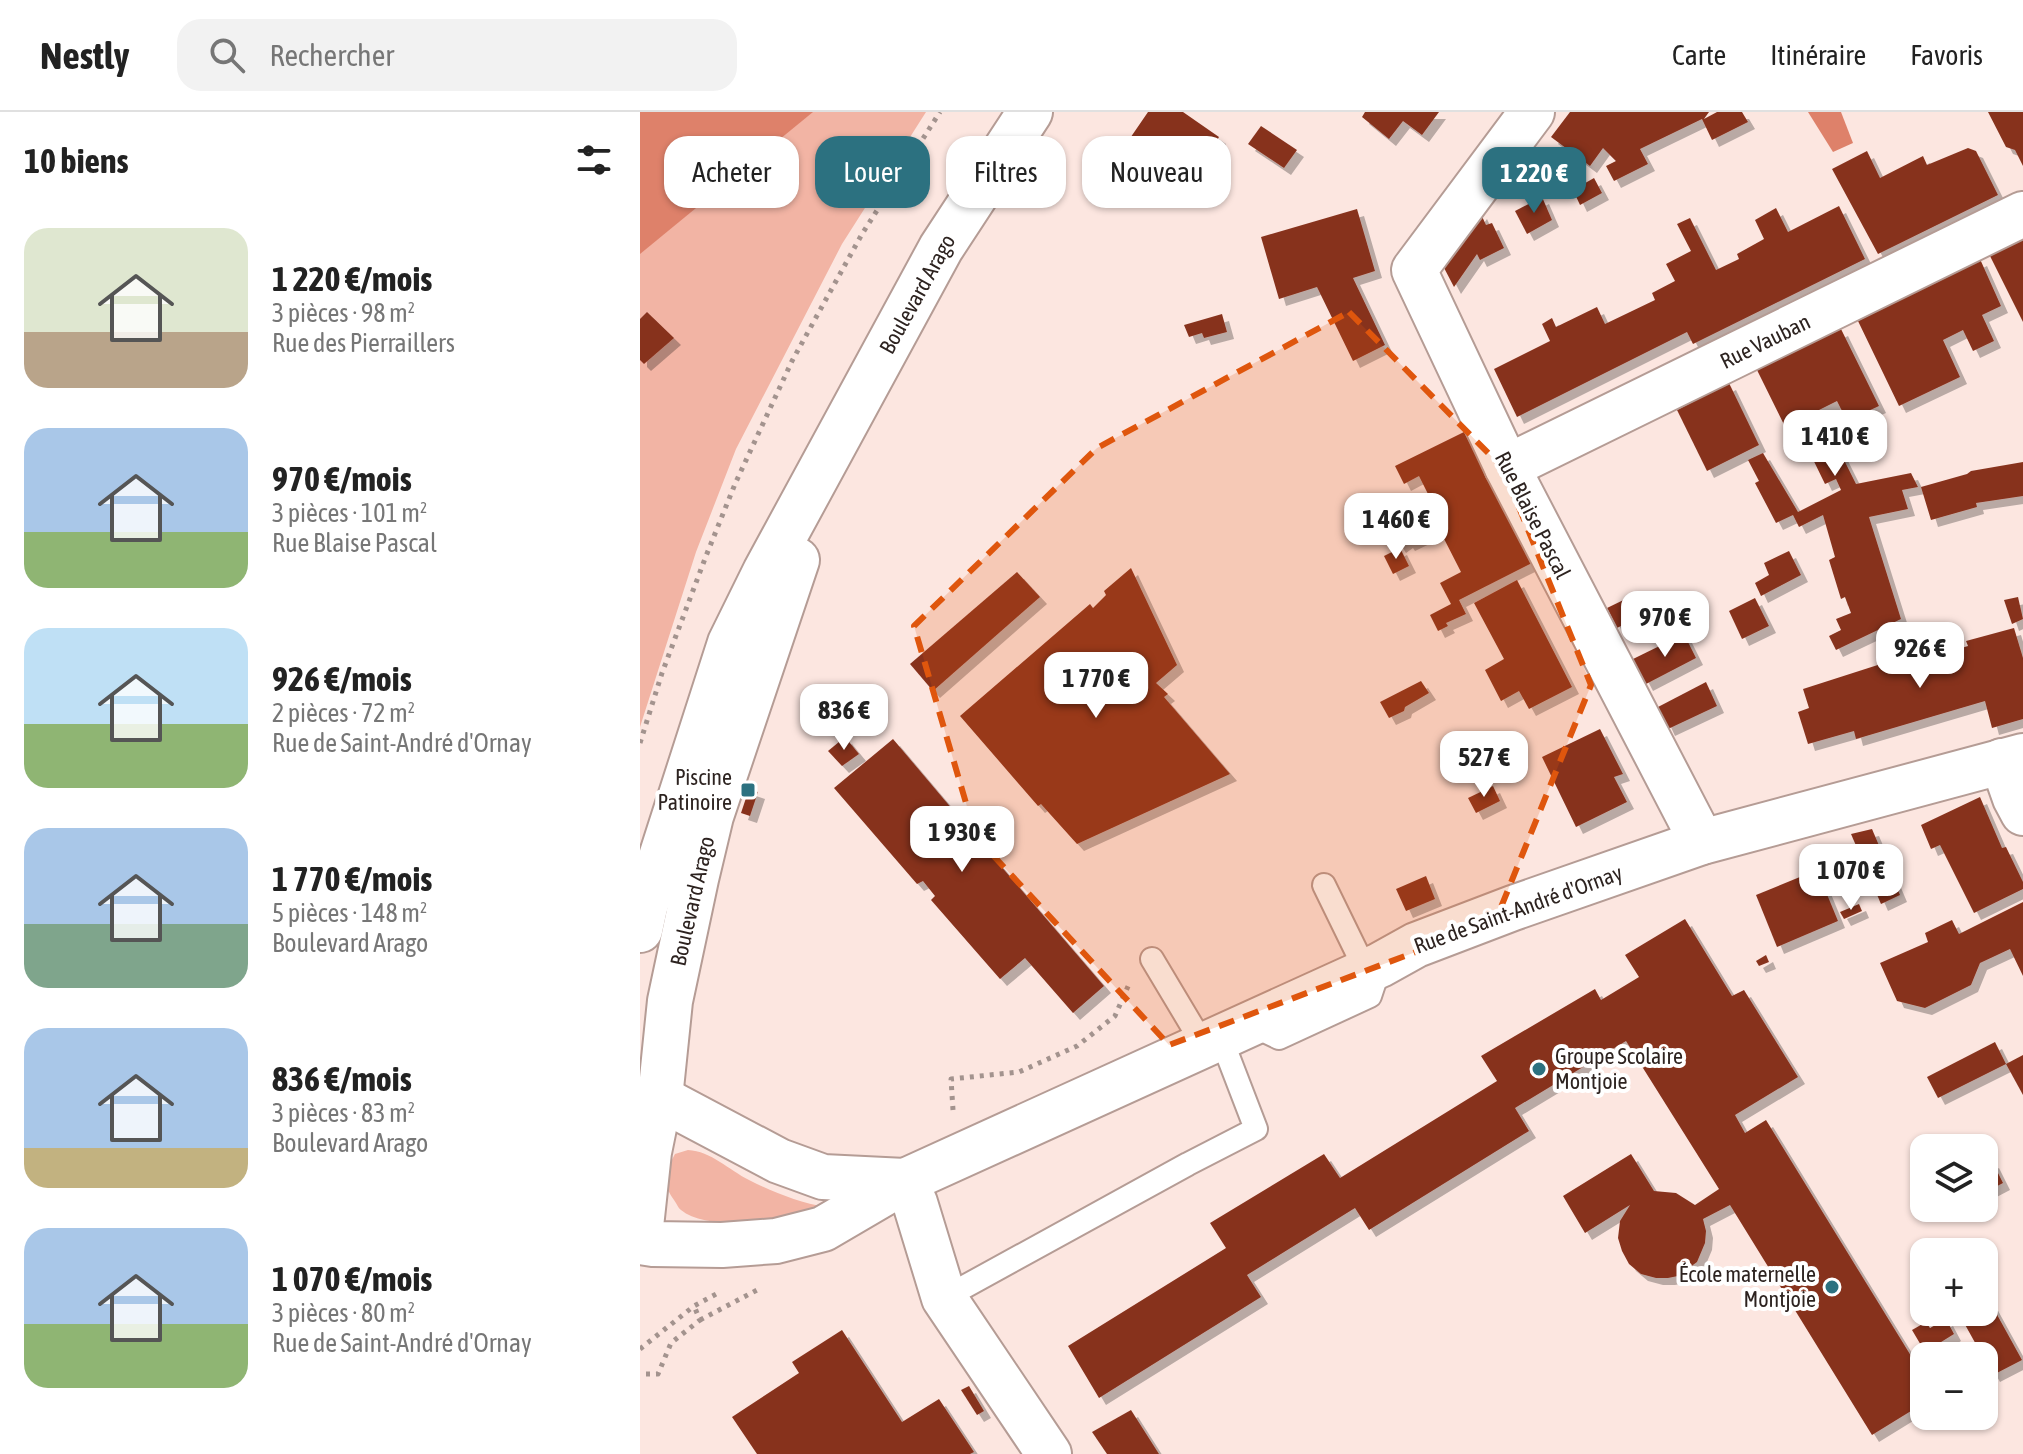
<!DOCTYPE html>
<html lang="fr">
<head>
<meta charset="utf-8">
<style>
  body { margin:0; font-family:"Asap Condensed",sans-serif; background:#f2f2f2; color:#222; height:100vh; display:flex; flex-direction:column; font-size:30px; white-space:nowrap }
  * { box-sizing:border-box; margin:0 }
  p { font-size:26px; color:#767676 }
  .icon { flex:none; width:44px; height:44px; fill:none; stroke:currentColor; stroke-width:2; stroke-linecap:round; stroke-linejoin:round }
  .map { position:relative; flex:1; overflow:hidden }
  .panel { display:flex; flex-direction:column; background:#fff; width:640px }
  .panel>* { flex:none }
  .top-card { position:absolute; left:24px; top:24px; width:760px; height:72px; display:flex; gap:16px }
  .tools { position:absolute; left:1270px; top:1022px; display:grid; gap:16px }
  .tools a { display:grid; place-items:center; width:88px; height:88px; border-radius:16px; background:#fff; box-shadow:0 2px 6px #0004; font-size:40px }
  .price { position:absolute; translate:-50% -68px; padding:0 18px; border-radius:16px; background:#fff; color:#222; font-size:26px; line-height:52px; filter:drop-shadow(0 2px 4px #0008) }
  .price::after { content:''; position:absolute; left:50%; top:48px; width:24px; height:18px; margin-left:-12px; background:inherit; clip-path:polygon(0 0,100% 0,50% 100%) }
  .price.on { background:#2c7180; color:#fff }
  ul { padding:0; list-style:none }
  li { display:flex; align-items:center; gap:24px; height:200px; padding:0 24px }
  li span { display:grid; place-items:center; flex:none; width:224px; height:160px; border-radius:24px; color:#555 }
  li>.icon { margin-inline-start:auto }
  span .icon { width:96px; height:96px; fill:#fffc; stroke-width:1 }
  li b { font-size:34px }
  h2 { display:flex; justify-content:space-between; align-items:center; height:96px; padding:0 24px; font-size:34px }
  .pill { padding:0 28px; border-radius:24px; background:#fff; box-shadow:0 2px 6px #0004; font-size:28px; line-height:72px }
  .pill.on { background:#2c7180; color:#fff }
  header { display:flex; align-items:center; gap:48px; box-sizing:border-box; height:112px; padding:0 40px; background:#fff; border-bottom:2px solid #e0e0e0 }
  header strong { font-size:38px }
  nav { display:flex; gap:44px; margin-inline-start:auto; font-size:28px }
  .search { width:560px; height:72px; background:#f2f2f2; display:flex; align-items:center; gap:20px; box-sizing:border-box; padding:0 28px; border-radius:24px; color:#767676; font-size:30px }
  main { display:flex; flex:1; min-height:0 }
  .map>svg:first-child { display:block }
</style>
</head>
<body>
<header>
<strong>Nestly</strong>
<div class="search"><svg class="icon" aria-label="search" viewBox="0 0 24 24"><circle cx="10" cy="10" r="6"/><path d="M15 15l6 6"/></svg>Rechercher</div>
<nav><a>Carte</a><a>Itinéraire</a><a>Favoris</a></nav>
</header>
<main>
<section class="panel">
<h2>10 biens<svg class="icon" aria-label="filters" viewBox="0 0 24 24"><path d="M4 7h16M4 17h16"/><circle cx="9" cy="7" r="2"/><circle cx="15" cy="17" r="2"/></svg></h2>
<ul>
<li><span style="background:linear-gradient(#dfe7d0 65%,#b9a48a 0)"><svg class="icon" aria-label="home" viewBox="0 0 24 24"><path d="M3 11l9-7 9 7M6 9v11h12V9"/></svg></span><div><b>1 220 €/mois</b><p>3 pièces · 98 m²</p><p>Rue des Pierraillers</p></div></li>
<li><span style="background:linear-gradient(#a9c7e8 65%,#8fb573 0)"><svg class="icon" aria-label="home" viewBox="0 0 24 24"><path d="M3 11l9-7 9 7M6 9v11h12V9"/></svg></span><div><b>970 €/mois</b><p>3 pièces · 101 m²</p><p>Rue Blaise Pascal</p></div></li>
<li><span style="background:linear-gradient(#bfe0f5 60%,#8fb573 0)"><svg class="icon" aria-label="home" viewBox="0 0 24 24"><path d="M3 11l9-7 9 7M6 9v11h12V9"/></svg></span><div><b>926 €/mois</b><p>2 pièces · 72 m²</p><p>Rue de Saint-André d'Ornay</p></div></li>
<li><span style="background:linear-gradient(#a9c7e8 60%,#7fa58c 0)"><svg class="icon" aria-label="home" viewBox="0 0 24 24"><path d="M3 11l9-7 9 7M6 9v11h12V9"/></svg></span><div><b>1 770 €/mois</b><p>5 pièces · 148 m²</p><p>Boulevard Arago</p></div></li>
<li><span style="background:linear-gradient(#a9c7e8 75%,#c2b280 0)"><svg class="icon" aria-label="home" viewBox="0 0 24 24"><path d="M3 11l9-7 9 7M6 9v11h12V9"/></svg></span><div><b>836 €/mois</b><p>3 pièces · 83 m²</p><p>Boulevard Arago</p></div></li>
<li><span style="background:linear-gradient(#a9c7e8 60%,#8fb573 0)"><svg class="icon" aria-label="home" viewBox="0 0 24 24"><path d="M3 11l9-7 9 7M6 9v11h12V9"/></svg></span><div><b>1 070 €/mois</b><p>3 pièces · 80 m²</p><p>Rue de Saint-André d'Ornay</p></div></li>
</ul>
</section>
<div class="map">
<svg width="1383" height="1342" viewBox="0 0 1383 1342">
  <defs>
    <filter id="shadow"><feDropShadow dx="7" dy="7" stdDeviation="0" flood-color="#0004"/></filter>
  </defs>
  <rect width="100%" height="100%" fill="#fce6e0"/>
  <!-- green -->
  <g fill="#f2b4a4">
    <path d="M0,0h286l-84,132 -106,205 -40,103 -56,175z"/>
    <path d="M48,1038c23,1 41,20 61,30 24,12 51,23 77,27l4,8c-36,3 -120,19 -149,-5 -3,-2 -4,-6 -7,-10 -13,-18 -9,-27 1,-46z"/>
  </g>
  <!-- water -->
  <g fill="#de816a">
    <path d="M0,0h173l-173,142z"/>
    <path d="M1168,0h33l12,31 -20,9z"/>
  </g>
  <!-- building -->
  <g fill="#87331e" filter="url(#shadow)">
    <path d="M508,0h35l36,25 -37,58 -23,-14 6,-8 -5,-5 -12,17 -24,-14 -3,-10 8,-11 -5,-3z"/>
    <path d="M725,0h74l-17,23 -19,-14 -14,18 -27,-22z"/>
    <path d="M930,0h139l-5,7 13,-7h25l6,10 -36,18 -10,-21 -62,30 8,15 -34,17 -8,-15 10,-5 -13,-13 -13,18 -39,-29z"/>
    <path d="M1348,0h35v54l-8,-16 -9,-3z"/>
    <path d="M621,14l36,24 -13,18 -36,-24z"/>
    <path d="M1328,36l8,3 22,44 -120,59 -46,-85 35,-18 13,27 43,-22 4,9z"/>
    <path d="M954,66l8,15 -22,12 -7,-15z"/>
    <path d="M902,85l10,23 -25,14 -12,-23z"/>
    <path d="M1199,94l26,53 -172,85 -6,-12 -170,85 -23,-48 56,-28 -8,-17 10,-6 4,9 41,-20 8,17 50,-24 -3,-7 23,-12 -9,-17 25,-13 -14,-27 13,-6 26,52 23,-11 -2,-5 27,-15 -9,-19 21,-12 12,24z"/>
    <path d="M717,97l18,62 -22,7 32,67 -32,16 -36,-74 -38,12 -18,-62z"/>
    <path d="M840,100l6,13 6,-2 12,25 -24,12 -3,-6 -23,33 -12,-23z"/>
    <path d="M1383,125v85l-34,-68z"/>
    <path d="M1340,147l21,47 -19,9 12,26 -21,10 -10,-21 -20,10 17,37 -61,29 -41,-85z"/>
    <path d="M7,200l27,26 -30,26 -4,-4v-41z"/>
    <path d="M582,202l5,18 -23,6 -2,-5 -13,4 -5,-12z"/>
    <path d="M1201,217l38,77 -28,13 -6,-2 -8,-16 -18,9 37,74 55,-11 7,14 -16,3 6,19 -39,8 32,102 -65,31 -7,-14 12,-6 -5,-11 15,-6 -6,-16 -4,2 -12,-39 6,-3 -12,-42 -24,12 -6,-12 -17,8 -21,-40 4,-2 -11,-21 15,-7 35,59 43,-22 -5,-11 -11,5 -20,-41 -9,6 -39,-79z"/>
    <path d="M1089,271l30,62 -52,26 -30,-61z"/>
    <path d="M824,320l68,131 -73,37 7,14 -20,9 2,3 -10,5 -8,-16 21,-11 -11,-21 21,-11 -22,-43 -31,15 -2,-3 -7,5 -6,-10 9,-4 -2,-3 36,-19 -17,-34 -15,8 -9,-18z"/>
    <path d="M1383,350v34l-47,7 1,4 -46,13 -10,-33 46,-13 4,-3z"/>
    <path d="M760,436l9,18 -16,8 -9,-18z"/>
    <path d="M1149,439l12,24 -40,21 -6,-13 14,-8 -5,-12z"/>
    <path d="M491,456l46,97 -21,18 12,11 -4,3 66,77 -153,70 -36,-40 -3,2 -78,-90 130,-112 3,4 13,-13 -2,-4z"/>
    <path d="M377,460l23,25 -107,94 -23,-27z"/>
    <path d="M877,468l55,107 -43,22 -10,-18 -18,10 -16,-31 19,-11 -30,-56z"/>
    <path d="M1002,479l9,20 -34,17 -10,-20z"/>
    <path d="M1378,485l5,22 -11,5 -8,-24z"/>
    <path d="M1115,486l14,28 -27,13 -13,-28z"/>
    <path d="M1374,516l9,30v61l-31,9 -7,-27 -129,38 -2,-8 -46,13 -10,-32 11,-4 -6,-19 109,-35 2,8 54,-16 -2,-5z"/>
    <path d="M1044,522l12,24 -50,26 -13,-25z"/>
    <path d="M781,569l8,12 -24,14 -1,4 -15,7 -9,-16z"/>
    <path d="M1066,570l11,24 -49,23 -10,-22z"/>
    <path d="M960,617l23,45 -9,3 13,25 -51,25 -34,-70z"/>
    <path d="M205,625l14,17 -17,12 -14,-15z"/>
    <path d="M253,627l82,97 7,-8 13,16 -7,7 116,135 -31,27 -48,-55 -25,21 -69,-79 4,-4 -12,-15 -6,3 -83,-96z"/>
    <path d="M853,674l7,15 -24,12 -8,-15z"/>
    <path d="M109,677l9,3 -8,24 -9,-3z"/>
    <path d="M1340,685l22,51 4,-1 17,35v7l-49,24 -34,-68 -9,4 -10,-24z"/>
    <path d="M1232,717l28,66 -19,9 -30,-70z"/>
    <path d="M1177,758l21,51 -61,26 -21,-52z"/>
    <path d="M786,764l9,23 -29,12 -10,-22z"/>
    <path d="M1383,790v74l-13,-27 -30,14 -9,22 -46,23 -28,-7 -17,-38 48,-21 -3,-9 27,-13 7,14z"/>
    <path d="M1219,792l3,7 -18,8 -4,-7z"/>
    <path d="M1045,807l47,77 12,-6 54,87 -63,38 10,18 21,-13 158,257v26l-52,32 -142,-230 -27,14 3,12 -1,12 -8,19 -19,14 -10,2h-12l-15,-4 -12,-10 -7,-13 -4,-13 2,-17 10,-16 -45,28 -22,-37 68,-42 23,37 22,2 19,12 24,-16 -93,-148 -111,67 14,23 -160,99 -14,-22 -108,67 14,22 -162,101 -31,-52 158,-98 -16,-25 114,-69 16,24 157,-97 -16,-25 114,-67 6,11 38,-23 -14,-22z"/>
    <path d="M1126,843l3,7 -10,4 -3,-5z"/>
    <path d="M1355,930l11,22 -68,34 -11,-21z"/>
    <path d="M1383,943v40l-17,-31z"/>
    <path d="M1352,1049l11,22 -19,10v-28z"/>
    <path d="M1344,1179l38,69 -29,15 -35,-63h26z"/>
    <path d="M1306,1207l8,15 -29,18 -13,-22 14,-8 4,6z"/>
    <path d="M202,1218l60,92 37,-23 35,53 -4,2h-213l-25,-37 67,-44 -7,-11z"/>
    <path d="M329,1274l15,25 -7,4 -16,-25z"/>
    <path d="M491,1298l28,44h-52l-15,-22z"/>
  </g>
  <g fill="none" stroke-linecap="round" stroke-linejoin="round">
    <defs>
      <g id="service">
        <path d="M684,773l42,86"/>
        <path d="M512,847l52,87"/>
        <path d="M612,913l27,13 91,-42 10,-30"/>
        <path d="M304,1186l244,-134 68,-35 -35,-91"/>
      </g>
      <g id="minor">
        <path d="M892,0l-118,158 93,197 195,375"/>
        <path d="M867,355l516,-253"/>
        <path d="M1362,649l13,37 8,15"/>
        <path d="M20,986l119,63 44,16 82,4"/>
        <path d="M265,1069l10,22 29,95 105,156"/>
        <path d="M0,1130l13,2 69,1 54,-4 47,-12 82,-48 475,-216 36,-20 97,-37 189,-66 321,-86"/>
      </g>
      <g id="secondary">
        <path d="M0,818l5,-23 85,-264 35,-71 176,-324 89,-136"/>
        <path d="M0,1124l9,-84 11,-54 10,-97 26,-122 15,-63 86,-256"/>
      </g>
    </defs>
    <!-- service casing -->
    <use href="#service" stroke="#b59c95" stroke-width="26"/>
    <!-- minor casing -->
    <use href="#minor" stroke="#b59c95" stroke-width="48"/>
    <!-- secondary casing -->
    <use href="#secondary" stroke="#b59c95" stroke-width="48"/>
    <!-- path -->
    <g stroke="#a3938e" stroke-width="5" stroke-dasharray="4 6" stroke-linecap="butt">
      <path d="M0,631l22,-70 44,-117 29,-72 57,-123 70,-127 78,-122"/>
      <path d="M313,998l-2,-31 68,-7 58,-26 38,-30 14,-32"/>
      <path d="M60,1208l59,-31"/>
      <path d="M0,1237l54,-43 26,-14"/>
      <path d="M6,1262h12l13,-31 29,-23 -6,-14"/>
    </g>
    <!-- service -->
    <use href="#service" stroke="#fff" stroke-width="22"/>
    <!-- minor -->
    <use href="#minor" stroke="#fff" stroke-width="44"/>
    <!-- secondary -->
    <use href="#secondary" stroke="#fff" stroke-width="44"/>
  </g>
  <!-- marked area -->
  <path fill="#df560d" fill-opacity="0.2" stroke="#df560d" stroke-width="6" stroke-dasharray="16 10" stroke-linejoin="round" d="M709,200l154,156 88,217 -96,237 -326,123 -193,-208 -62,-211 183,-178z"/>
  <!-- markers -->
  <g fill="#2c7180" stroke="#fff" stroke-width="3">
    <rect x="100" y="670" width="16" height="16" rx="4"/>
    <circle cx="899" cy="957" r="8"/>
    <circle cx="1192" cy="1175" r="8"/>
  </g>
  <g text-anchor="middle" stroke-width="8" stroke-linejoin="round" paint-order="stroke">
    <!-- street labels -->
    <g font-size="22" fill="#2d2320" stroke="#fff">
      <text transform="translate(277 182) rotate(-61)" y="8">Boulevard Arago</text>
      <text transform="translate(1125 229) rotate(-26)" y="8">Rue Vauban</text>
      <text transform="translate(893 403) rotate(63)" y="8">Rue Blaise Pascal</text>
      <text transform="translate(52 789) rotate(-77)" y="8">Boulevard Arago</text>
      <text transform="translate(878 797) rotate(-20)" y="8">Rue de Saint-André d'Ornay</text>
    </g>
    <!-- poi labels -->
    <g font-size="22" fill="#2d2320" stroke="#fff" text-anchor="end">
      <text x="92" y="673">Piscine<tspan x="92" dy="25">Patinoire</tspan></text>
      <text x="915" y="952" text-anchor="start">Groupe Scolaire<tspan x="915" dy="25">Montjoie</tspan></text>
      <text x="1176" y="1170">École maternelle<tspan x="1176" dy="25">Montjoie</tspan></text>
    </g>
  </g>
</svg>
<div class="tools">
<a><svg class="icon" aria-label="layers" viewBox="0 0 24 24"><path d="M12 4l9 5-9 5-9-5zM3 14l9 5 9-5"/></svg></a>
<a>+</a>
<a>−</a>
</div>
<b class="price on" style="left:894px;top:103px">1 220 €</b>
<b class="price" style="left:1195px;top:366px">1 410 €</b>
<b class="price" style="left:756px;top:449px">1 460 €</b>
<b class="price" style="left:1025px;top:547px">970 €</b>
<b class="price" style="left:1280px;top:578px">926 €</b>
<b class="price" style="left:456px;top:608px">1 770 €</b>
<b class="price" style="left:204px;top:640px">836 €</b>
<b class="price" style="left:844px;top:687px">527 €</b>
<b class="price" style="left:322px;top:762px">1 930 €</b>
<b class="price" style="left:1211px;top:800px">1 070 €</b>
<div class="top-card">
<a class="pill">Acheter</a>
<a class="pill on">Louer</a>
<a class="pill">Filtres</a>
<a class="pill">Nouveau</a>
</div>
</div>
</main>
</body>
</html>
